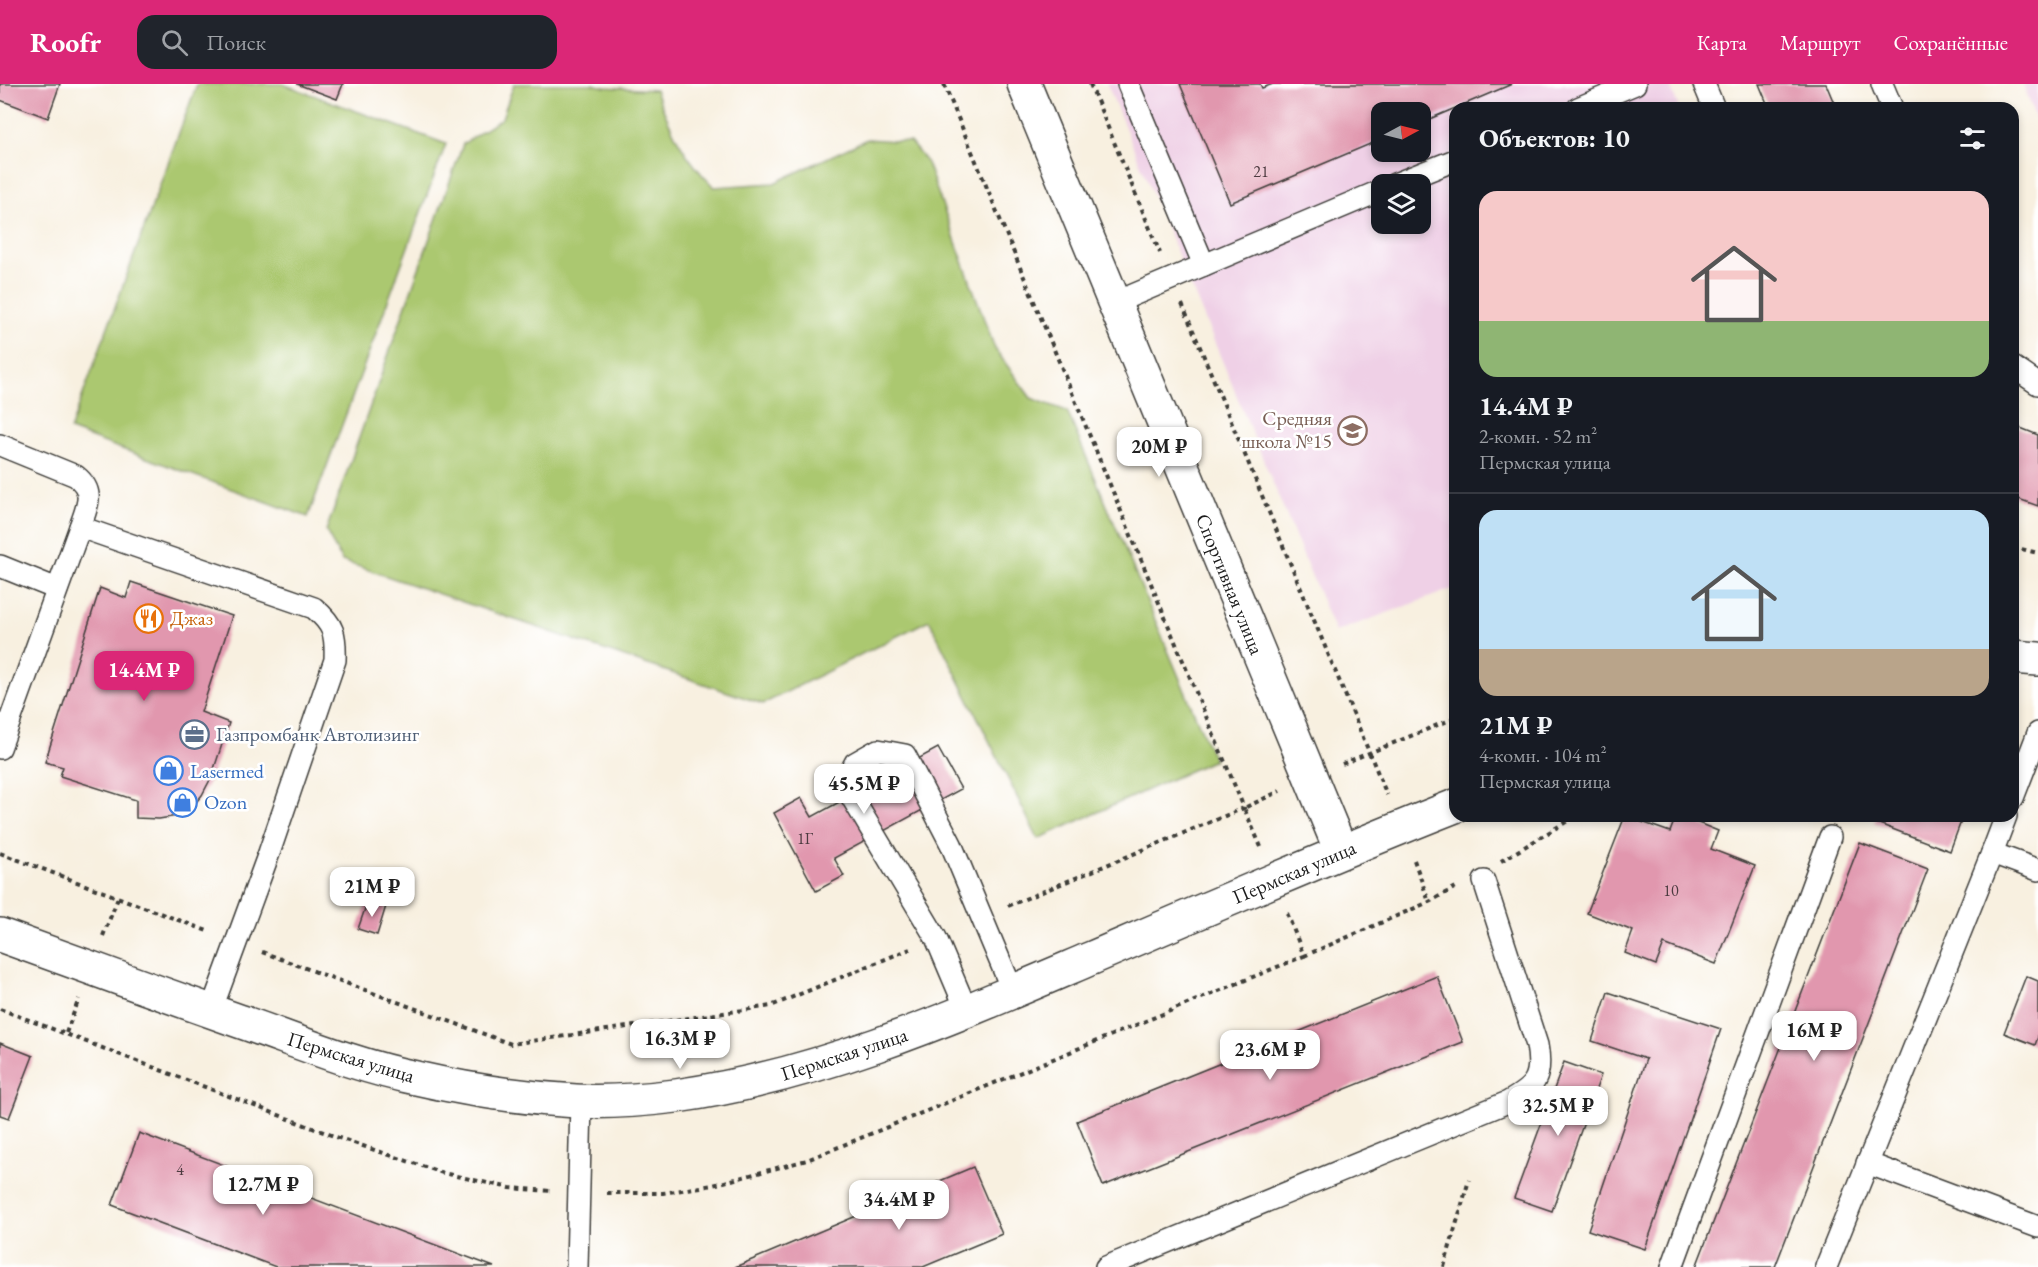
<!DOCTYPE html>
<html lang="ru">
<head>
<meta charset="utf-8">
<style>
  body { margin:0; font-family:"EB Garamond",serif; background:#20242c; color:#f1f3f6; height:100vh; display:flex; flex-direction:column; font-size:22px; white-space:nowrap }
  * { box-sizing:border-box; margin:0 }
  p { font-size:20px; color:#9ea1a6 }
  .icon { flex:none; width:33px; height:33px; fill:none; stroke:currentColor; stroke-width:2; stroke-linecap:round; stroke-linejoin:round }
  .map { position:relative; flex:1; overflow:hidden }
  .panel { position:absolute; left:1449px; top:18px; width:570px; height:720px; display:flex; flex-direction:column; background:#171b24; border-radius:18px; box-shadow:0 3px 9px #0003 }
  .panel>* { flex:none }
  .needle { width:39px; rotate:83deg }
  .buttons { position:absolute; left:1371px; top:18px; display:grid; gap:12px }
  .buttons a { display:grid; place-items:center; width:60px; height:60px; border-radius:12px; background:#171b24; box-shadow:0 3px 9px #0003; font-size:30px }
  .price { position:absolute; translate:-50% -51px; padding:0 14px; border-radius:12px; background:#fff; color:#222; font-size:20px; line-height:39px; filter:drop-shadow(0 2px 3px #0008) }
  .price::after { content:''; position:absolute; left:50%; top:36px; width:18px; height:14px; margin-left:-9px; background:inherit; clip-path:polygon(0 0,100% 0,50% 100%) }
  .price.active { background:#db2777; color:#fff }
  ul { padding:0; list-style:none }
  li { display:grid; align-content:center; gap:12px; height:318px; padding:0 30px }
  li+li { border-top:2px solid #363941 }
  li span { display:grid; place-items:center; height:186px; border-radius:18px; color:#555 }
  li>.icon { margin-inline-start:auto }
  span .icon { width:108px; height:108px; fill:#fffc; stroke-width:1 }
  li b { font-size:26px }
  h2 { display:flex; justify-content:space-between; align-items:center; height:72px; padding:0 30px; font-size:26px }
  header { display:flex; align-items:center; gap:36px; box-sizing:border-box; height:84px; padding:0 30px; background:#db2777; color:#fff }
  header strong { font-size:28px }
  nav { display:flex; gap:33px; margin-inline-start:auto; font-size:21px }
  .search { width:420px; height:54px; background:#20242c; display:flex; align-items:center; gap:15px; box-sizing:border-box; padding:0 21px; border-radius:18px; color:#9ea1a6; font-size:22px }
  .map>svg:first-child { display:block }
</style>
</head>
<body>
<header>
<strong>Roofr</strong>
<div class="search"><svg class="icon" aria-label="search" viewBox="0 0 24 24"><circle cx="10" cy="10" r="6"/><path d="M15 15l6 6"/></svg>Поиск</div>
<nav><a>Карта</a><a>Маршрут</a><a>Сохранённые</a></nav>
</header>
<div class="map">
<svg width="2038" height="1183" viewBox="0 0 2038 1183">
  <rect width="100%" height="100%" fill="#fff"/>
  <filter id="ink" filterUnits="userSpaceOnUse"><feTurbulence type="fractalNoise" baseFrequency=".0167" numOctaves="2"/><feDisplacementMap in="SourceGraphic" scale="12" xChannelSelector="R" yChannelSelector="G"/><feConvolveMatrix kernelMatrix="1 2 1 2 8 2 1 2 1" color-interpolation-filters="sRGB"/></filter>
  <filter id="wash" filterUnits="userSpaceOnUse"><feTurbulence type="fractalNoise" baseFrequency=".008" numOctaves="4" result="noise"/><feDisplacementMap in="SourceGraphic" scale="24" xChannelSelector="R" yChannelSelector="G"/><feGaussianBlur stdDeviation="1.35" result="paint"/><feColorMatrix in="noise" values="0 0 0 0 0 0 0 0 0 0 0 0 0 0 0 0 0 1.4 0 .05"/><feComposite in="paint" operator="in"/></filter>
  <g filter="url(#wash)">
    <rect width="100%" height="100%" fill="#f8f0e0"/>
    <!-- built -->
    <g fill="#efd0e6" fill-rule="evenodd">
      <path d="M1107,0h562l10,24h-224v480l-120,44zM1382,28h38v40h-38zM1382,100h38v40h-38z"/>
      <path d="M2023,0h15v41z"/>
    </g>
    <!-- green -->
    <g fill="#abc870" stroke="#647246" stroke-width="1.5">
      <path d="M197,0h86l163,60 -138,373 -238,-87z"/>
      <path d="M514,0h78l13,3 50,3c16,39 28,67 59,97l60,-4 93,-44 43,3 17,21 68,186 36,49 36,13 147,349 -176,79 -109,-219 -166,84 -421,-143 -16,-30 137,-387 39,-26z"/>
    </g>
    <g id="blocks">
      <!-- building -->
      <g fill="#e197ae">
        <path d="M0,0h60l-12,34 -48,-18z"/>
        <path d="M297,0h46l-6,15z"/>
        <path d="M1180,0h80l2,4 11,-4h239l-92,39v-11h-38v27l-152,64z"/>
        <path d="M1759,0h67l10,24h-67z"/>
        <path d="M2013,341l25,10v71l-25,-9z"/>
        <path d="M131,498l101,34 -31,96 28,11 -18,55 -9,17 -10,12 -15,9 -18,3 -23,-1v-18l-76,-24 3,-9 -18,-5 55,-174 26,10z"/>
        <path d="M938,664l23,41 -127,69 10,18 -28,15 -42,-78 27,-15 11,19z"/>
        <path d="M1625,732l45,16 6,-16h5l37,15 -7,18 44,17 -39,98 -52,-20 -8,21 -31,-12 8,-22 -46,-18z"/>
        <path d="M1877,732h86l-13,35 -76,-29z"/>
        <path d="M1860,759l68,26 -153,398h-79z"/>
        <path d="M368,816l18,6 -9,29 -19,-6z"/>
        <path d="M1437,892l26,66 -360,144 -26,-65z"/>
        <path d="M2026,892l12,5v56l-3,8 -31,-12z"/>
        <path d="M1608,908l113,37 -76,220 -57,-19 58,-171 -54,-18z"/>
        <path d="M0,959l33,13 -24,62 -9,-3z"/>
        <path d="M1564,978l37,13 -49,136 -38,-13z"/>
        <path d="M139,1049l355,134h-218l-164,-62z"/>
        <path d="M973,1083l29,67 -79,33h-188z"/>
      </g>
    </g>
  </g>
  <g filter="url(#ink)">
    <use href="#blocks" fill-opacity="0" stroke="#3d3c39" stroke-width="1.5"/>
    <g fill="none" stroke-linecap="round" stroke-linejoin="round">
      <defs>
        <g id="service">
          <path d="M1128,0l76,181"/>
          <path d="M1704,0l10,24"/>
          <path d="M1882,0l10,24"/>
          <path d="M1578,24l57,-24"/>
          <path d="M1395,100l60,-24"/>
          <path d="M1114,219l268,-113"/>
          <path d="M2013,283l25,17"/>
          <path d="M0,361l76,31c20,16 11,30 4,51l-80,221"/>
          <path d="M80,443l234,81c20,17 22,26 21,52l-66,193 -58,158"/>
          <path d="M0,482l57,23"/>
          <path d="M2013,714l25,-65"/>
          <path d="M2006,732l-14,37 46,17"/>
          <path d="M967,927l-31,-73 -92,-154 11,-21 23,-13 27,5 46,89 62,148"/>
          <path d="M1867,1079l171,64"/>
          <path d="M577,1183l4,-165"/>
          <path d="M1106,1183l402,-165c27,-15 35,-24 29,-57l-53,-164"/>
          <path d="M1672,1183l158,-430"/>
          <path d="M1826,1183l166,-414"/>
        </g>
        <g id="tertiary">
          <path d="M1024,0l317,767"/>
          <path d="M2013,573l25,2"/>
          <path d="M0,851c80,29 159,58 239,86 58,20 117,45 177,57 52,12 106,20 160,23 33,2 67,-1 100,-5 145,-20 282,-81 416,-138 121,-52 241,-104 363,-152"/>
        </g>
      </defs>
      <!-- service casing -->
      <use href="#service" stroke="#3d3c39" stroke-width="24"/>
      <!-- tertiary casing -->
      <use href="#tertiary" stroke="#3d3c39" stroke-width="36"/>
      <!-- path -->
      <g stroke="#3d3c39" stroke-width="4" stroke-dasharray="4.5 4.5" stroke-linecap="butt">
        <path d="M944,0l300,724 -236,98"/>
        <path d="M1090,0l70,169"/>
        <path d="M1182,220l205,491"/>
        <path d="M2013,463l25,6"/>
        <path d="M1342,680l113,-46"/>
        <path d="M1261,763l-17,-39 36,-17"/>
        <path d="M0,769l210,79"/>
        <path d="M1414,776l15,42"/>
        <path d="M1501,777l75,-45"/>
        <path d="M103,852l15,-38"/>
        <path d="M262,868l249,92 260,-38 139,-57"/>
        <path d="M1304,872l125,-54 27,-15"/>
        <path d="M0,925l339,129 104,35 67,15 41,3"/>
        <path d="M66,949l13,-34"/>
        <path d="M607,1109h56l50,-8 94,-25 497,-204 -17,-43"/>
        <path d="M1444,1183l25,-87"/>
      </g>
      <!-- service -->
      <use href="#service" stroke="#fff" stroke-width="21"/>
      <!-- tertiary -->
      <use href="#tertiary" stroke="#fff" stroke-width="33"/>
    </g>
  </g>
  <!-- icons -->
  <defs>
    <symbol id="school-ring" viewBox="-11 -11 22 22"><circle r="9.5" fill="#fff" stroke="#8d6e63" stroke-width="1.5"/><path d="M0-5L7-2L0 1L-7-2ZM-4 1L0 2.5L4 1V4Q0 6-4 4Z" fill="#8d6e63"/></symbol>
    <symbol id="restaurant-ring" viewBox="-11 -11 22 22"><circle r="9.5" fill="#fff" stroke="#e8710a" stroke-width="1.5"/><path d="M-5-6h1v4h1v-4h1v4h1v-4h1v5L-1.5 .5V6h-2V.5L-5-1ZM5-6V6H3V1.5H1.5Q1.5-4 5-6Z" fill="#e8710a"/></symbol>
    <symbol id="office-ring" viewBox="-11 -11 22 22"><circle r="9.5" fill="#fff" stroke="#5c6f8a" stroke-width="1.5"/><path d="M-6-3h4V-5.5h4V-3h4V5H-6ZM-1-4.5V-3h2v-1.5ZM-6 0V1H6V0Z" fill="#5c6f8a"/></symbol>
    <symbol id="shop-ring" viewBox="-11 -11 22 22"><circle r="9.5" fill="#fff" stroke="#3f7fe0" stroke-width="1.5"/><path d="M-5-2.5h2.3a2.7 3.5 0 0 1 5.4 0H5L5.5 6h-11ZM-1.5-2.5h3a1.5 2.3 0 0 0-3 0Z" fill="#3f7fe0"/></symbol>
  </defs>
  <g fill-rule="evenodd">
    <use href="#school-ring" x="1336" y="330" width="33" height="33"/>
    <use href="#restaurant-ring" x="132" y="518" width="33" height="33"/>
    <use href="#office-ring" x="178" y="634" width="33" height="33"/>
    <use href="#shop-ring" x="152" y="670" width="33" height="33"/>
    <use href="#shop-ring" x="166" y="702" width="33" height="33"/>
  </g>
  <g text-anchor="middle" stroke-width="5" stroke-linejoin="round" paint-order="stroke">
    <!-- number labels -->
    <g font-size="16" fill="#4d3b40">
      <text x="1261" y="93">21</text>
      <text x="805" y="760">1Г</text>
      <text x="1671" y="812">10</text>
      <text x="180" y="1091">4</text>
    </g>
    <!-- education labels -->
    <g font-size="20" fill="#785e54" stroke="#fff" text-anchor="end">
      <text x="1332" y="341">Средняя<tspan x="1332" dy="23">школа №15</tspan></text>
    </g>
    <!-- street labels -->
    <g font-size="20" fill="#1c1c1c" stroke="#fff">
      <text transform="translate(1230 500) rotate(68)" y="7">Спортивная улица</text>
      <text transform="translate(1294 788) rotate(-23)" y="7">Пермская улица</text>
      <text transform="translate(844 970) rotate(-18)" y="7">Пермская улица</text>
      <text transform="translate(351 973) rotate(17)" y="7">Пермская улица</text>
    </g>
    <!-- food labels -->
    <g font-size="20" fill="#c56008" stroke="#fff" text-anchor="start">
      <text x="170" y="541">Джаз</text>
    </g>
    <!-- service labels -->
    <g font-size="20" fill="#4e5e75" stroke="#fff" text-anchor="start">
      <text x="216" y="657">Газпромбанк Автолизинг</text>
    </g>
    <!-- shop labels -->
    <g font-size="20" fill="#366cbe" stroke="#fff" text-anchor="start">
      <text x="190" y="694">Lasermed</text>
      <text x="204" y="725">Ozon</text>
    </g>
  </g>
</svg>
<div class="buttons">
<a><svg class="needle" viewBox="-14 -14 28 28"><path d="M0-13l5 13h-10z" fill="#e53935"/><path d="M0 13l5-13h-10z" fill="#9ea1a6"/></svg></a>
<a><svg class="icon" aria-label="layers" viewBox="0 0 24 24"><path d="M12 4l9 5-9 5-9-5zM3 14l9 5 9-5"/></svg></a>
</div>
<b class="price" style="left:1159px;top:394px">20M ₽</b>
<b class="price active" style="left:144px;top:618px">14.4M ₽</b>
<b class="price" style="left:864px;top:731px">45.5M ₽</b>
<b class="price" style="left:372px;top:834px">21M ₽</b>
<b class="price" style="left:1814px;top:978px">16M ₽</b>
<b class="price" style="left:680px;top:986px">16.3M ₽</b>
<b class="price" style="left:1270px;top:997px">23.6M ₽</b>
<b class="price" style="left:1558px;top:1053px">32.5M ₽</b>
<b class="price" style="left:263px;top:1132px">12.7M ₽</b>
<b class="price" style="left:899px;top:1147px">34.4M ₽</b>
<section class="panel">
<h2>Объектов: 10<svg class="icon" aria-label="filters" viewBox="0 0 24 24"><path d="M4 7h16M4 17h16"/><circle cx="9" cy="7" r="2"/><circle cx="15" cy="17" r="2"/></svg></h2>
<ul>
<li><span style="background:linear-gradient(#f6c9c9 70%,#8fb573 0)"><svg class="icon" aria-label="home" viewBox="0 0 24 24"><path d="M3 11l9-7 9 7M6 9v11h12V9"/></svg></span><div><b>14.4M ₽</b><p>2-комн. · 52 m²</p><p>Пермская улица</p></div></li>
<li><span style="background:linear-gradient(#bfe0f5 75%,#b9a48a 0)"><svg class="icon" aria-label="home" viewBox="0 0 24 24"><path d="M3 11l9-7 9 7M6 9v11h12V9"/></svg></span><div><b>21M ₽</b><p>4-комн. · 104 m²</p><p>Пермская улица</p></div></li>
</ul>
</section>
</div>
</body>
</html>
